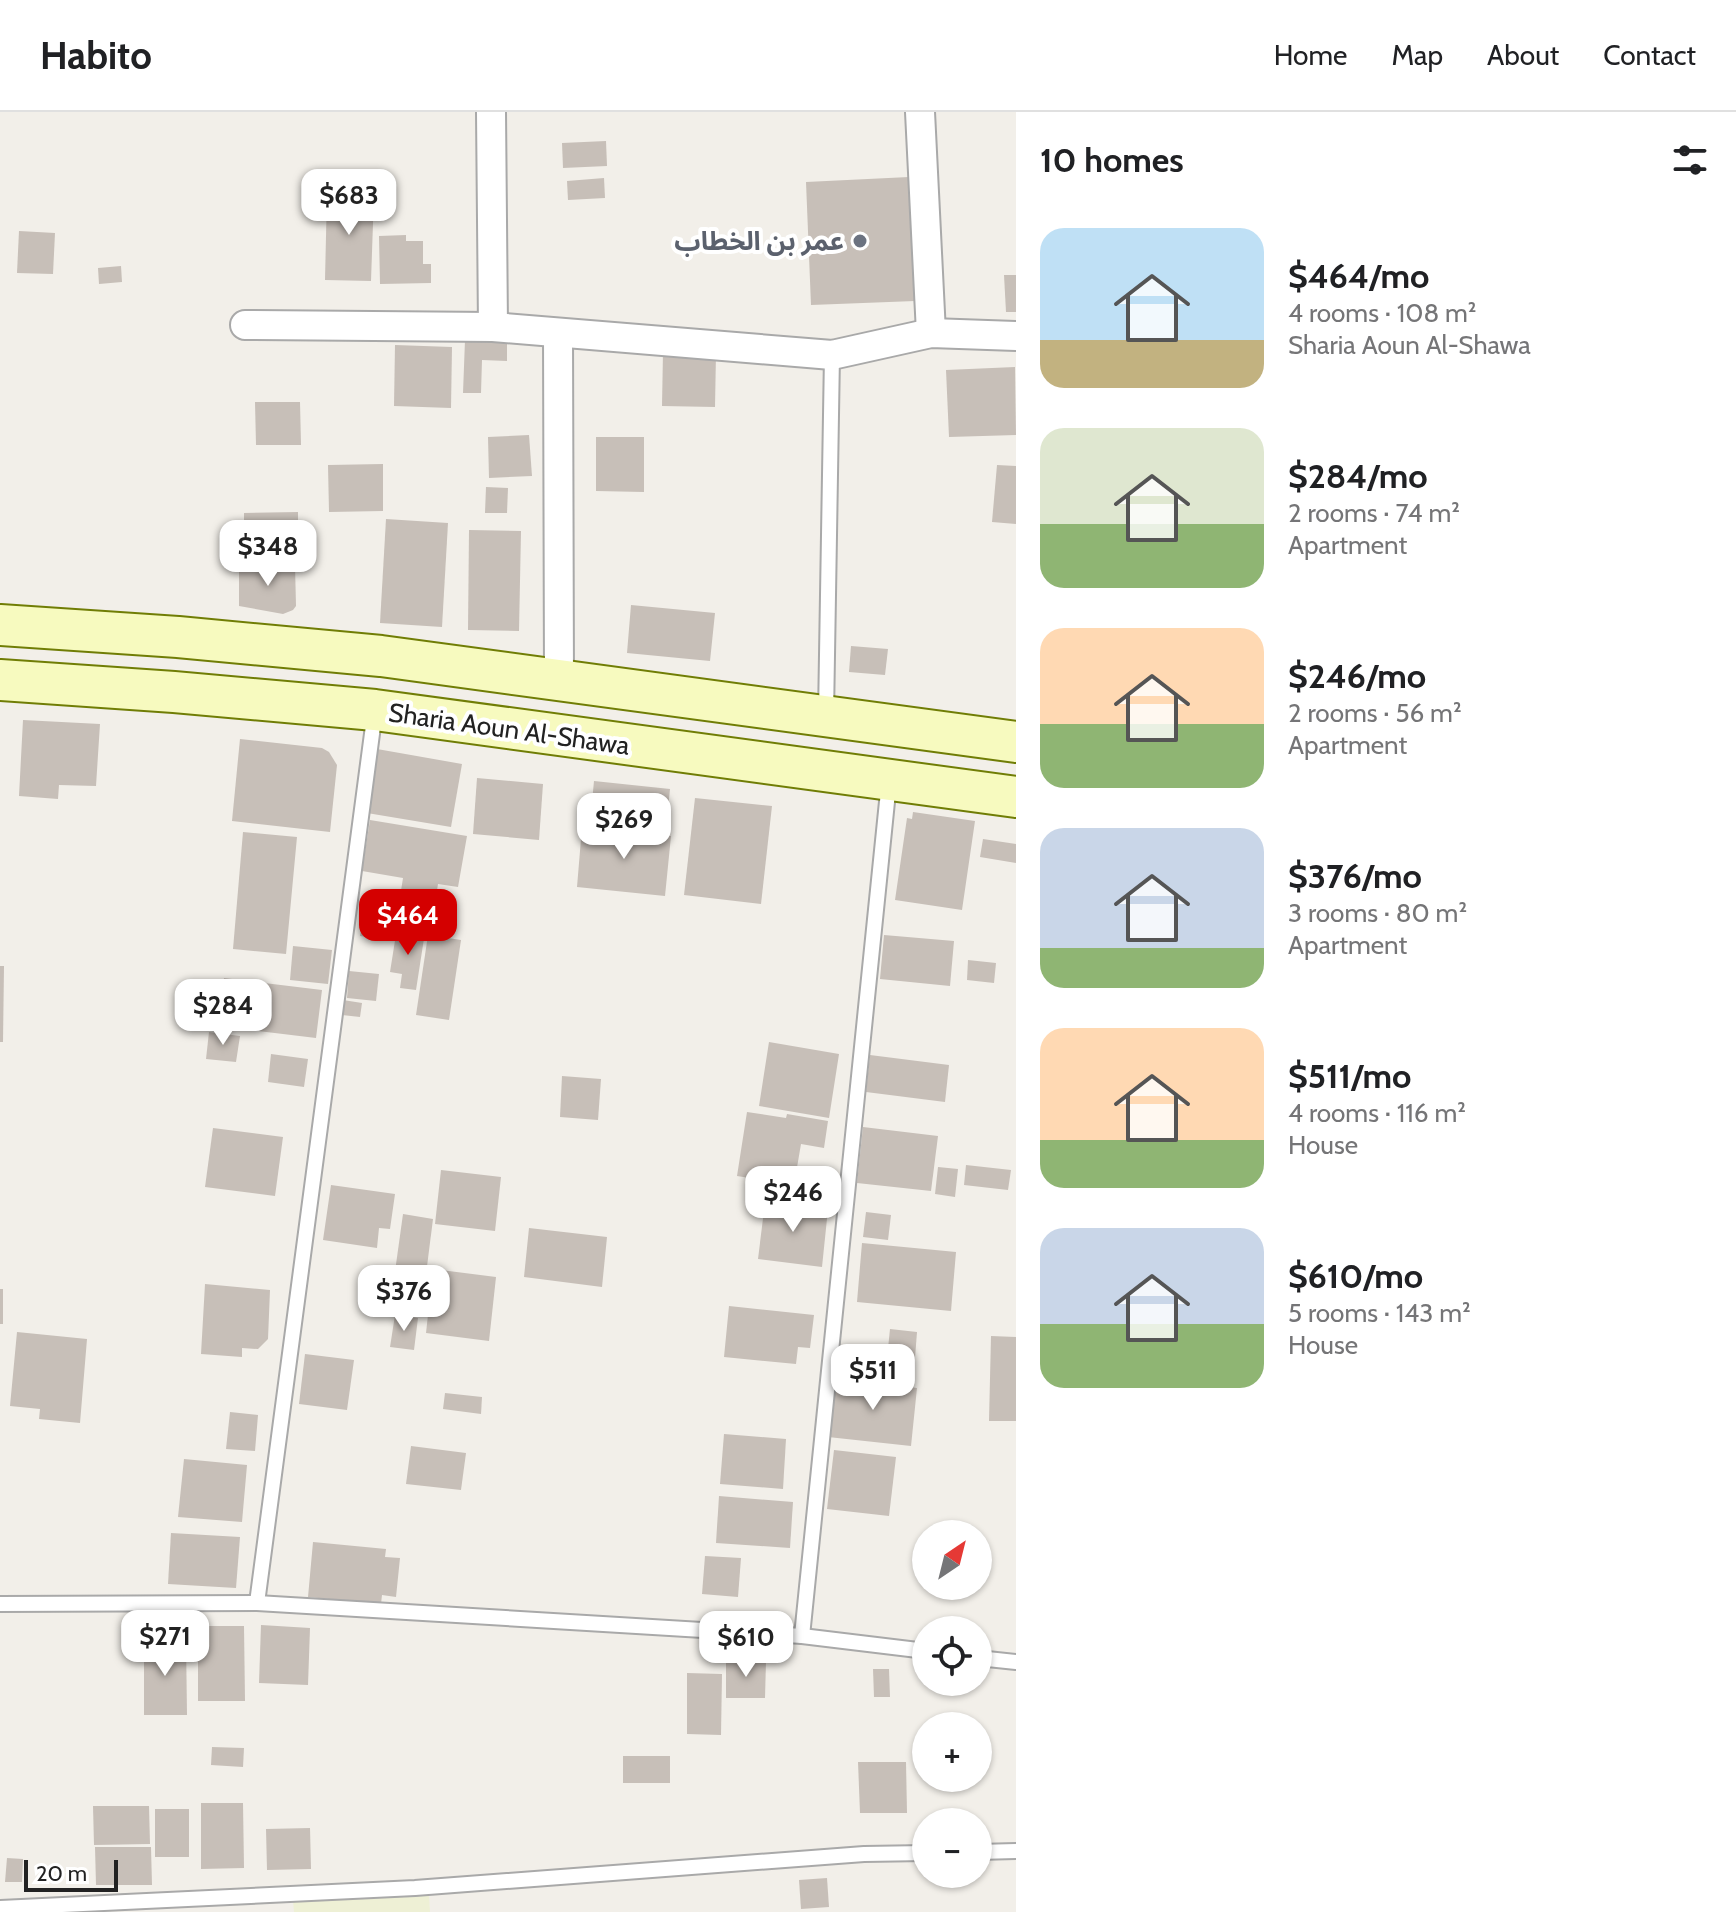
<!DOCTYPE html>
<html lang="en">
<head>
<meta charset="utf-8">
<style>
  body { margin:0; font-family:Cabin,"Noto Sans Arabic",sans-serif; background:#f6f6f6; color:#202124; height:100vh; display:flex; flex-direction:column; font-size:30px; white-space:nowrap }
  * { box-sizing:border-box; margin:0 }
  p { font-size:26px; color:#757577 }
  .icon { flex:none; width:44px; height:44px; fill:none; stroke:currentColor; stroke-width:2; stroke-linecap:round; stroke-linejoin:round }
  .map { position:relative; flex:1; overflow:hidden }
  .drawer { display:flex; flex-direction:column; background:#fff; width:720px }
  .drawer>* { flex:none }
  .needle { width:52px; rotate:35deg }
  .controls { position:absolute; left:912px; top:1408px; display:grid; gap:16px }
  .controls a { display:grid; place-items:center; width:80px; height:80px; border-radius:50%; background:#fff; box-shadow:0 2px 6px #0004; font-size:40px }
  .scale { position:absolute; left:24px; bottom:20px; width:94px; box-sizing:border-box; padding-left:8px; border:4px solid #222; border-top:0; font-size:22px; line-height:28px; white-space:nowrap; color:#222; -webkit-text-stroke:6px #fff; paint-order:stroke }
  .price { position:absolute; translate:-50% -68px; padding:0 18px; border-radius:16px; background:#fff; color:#222; font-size:26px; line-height:52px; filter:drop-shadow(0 2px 4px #0008) }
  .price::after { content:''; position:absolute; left:50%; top:48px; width:24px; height:18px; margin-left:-12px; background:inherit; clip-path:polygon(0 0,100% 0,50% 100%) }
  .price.active { background:#d40000; color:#fff }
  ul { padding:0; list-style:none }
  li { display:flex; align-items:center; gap:24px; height:200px; padding:0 24px }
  li span { display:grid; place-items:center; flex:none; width:224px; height:160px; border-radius:24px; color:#555 }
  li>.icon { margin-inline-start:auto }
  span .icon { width:96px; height:96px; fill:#fffc; stroke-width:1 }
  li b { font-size:34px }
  h2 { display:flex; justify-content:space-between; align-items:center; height:96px; padding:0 24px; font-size:34px }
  header { display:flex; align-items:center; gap:48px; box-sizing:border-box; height:112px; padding:0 40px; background:#fff; border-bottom:2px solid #e0e0e0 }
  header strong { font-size:38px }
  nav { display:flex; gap:44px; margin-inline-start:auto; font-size:28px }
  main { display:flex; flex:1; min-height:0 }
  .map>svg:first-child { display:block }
</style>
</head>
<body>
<header>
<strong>Habito</strong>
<nav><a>Home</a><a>Map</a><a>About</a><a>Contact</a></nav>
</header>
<main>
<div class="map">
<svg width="1016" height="1800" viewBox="0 0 1016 1800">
  <rect width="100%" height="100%" fill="#f2efe9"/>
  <!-- farmland -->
  <path fill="#eef0d5" d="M429,1783l1,17h-136l-1,-12z"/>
  <!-- building -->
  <g fill="#c7bfb8">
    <path d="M606,29l1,25 -44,2 -1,-25z"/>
    <path d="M909,65l6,124 -104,4 -5,-123z"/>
    <path d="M604,66l1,20 -37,2 -1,-19z"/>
    <path d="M327,81l47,2 -3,86 -46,-1z"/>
    <path d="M19,119l36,2 -2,41 -36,-1z"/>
    <path d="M406,123v6h17v23h8v19l-51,1 -1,-48z"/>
    <path d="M121,154l1,16 -23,2 -1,-16z"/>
    <path d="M1004,163h12v37h-10z"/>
    <path d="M465,228l42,1v20l-25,-1 -1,33h-18z"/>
    <path d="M395,233l57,2 -1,61 -57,-2z"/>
    <path d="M663,240l53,1 -1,54 -53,-1z"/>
    <path d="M1015,255l1,68 -67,2 -3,-67z"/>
    <path d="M255,290h45l1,43h-45z"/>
    <path d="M529,323l3,41 -43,2 -1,-41z"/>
    <path d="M596,325h48v55l-48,-1z"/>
    <path d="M383,352v47l-54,1 -1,-47z"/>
    <path d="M997,353l19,1v58l-24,-2z"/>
    <path d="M486,375l22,1 -1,25h-22z"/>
    <path d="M298,400v44l-54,1v-44z"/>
    <path d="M386,407l62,4 -6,104 -62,-4z"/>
    <path d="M469,418l52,1 -2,100 -51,-1z"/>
    <path d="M295,453l1,41 -3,4 -10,4 -44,-8v-40z"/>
    <path d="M631,493l84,8 -5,48 -83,-8z"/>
    <path d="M851,534l37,3 -3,26 -36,-3z"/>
    <path d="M23,608l77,4 -4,62 -37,-1 -1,14 -39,-3z"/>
    <path d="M240,627l82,9 7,4 8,13 -7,67 -98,-11z"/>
    <path d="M377,637l85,15 -11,63 -84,-14z"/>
    <path d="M477,666l66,6 -4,56 -66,-6z"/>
    <path d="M594,669l76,8 -4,42 -76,-8z"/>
    <path d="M695,686l77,8 -11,98 -77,-9z"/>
    <path d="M913,700l62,9 -13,89 -67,-10 12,-82 5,1z"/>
    <path d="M370,708l97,16 -9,51 -20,-3 -7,44 -35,-6 7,-44 -41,-7z"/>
    <path d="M582,715l89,9 -6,60 -88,-9z"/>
    <path d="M243,720l54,5 -11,117 -53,-5z"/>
    <path d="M983,727l33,5v19l-36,-6z"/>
    <path d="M363,806l23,3 -3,18 -23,-3z"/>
    <path d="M397,816l28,4 -9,58 -16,-2 2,-14 -12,-2z"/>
    <path d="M428,823l33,5 -12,80 -33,-5z"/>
    <path d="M884,823l70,6 -4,45 -70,-7z"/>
    <path d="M293,834l39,4 -4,34 -38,-4z"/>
    <path d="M968,848l28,3 -2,20 -27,-3z"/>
    <path d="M0,854h4l-1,76h-3z"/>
    <path d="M349,859l30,3 -3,27 -29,-3z"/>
    <path d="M224,866l98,12 -6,48 -98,-12z"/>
    <path d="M343,888l19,3 -2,14 -18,-2z"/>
    <path d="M209,920l31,4 -4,26 -30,-3z"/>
    <path d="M769,930l70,12 -10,64 -70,-12z"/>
    <path d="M271,942l37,5 -4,28 -36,-5z"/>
    <path d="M870,943l79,10 -4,37 -79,-10z"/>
    <path d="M562,964l39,3 -3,41 -38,-3z"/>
    <path d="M747,1000l39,6 1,-4 41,7 -4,27 -23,-4 -7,41 -57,-9z"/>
    <path d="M863,1015l75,9 -7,55 -74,-8z"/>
    <path d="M213,1016l70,9 -8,59 -70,-9z"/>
    <path d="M966,1053l45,5 -3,20 -44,-5z"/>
    <path d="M938,1055l20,2 -3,28 -20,-3z"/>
    <path d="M441,1058l60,7 -6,54 -60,-7z"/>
    <path d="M331,1073l64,9 -5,35 -11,-1 -2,20 -54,-8z"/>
    <path d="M765,1090l63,7 -6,58 -64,-8z"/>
    <path d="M866,1100l25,3 -3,25 -25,-3z"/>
    <path d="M403,1102l30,5 -9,71 -31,-4z"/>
    <path d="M529,1116l78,9 -5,50 -78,-10z"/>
    <path d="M862,1131l94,9 -5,59 -94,-9z"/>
    <path d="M433,1157l63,8 -7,64 -63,-8z"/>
    <path d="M205,1172l65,6 -2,49 -10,10 -16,-1v9l-41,-3z"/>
    <rect x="0" y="1177" width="3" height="35"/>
    <path d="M729,1194l85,9 -4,33 -12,-1 -2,17 -72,-7z"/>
    <path d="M395,1203l23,3 -4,32 -24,-3z"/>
    <path d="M890,1217l27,3 -3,39 -28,-3z"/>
    <path d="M17,1220l70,7 -7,84 -41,-4 1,-10 -30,-3z"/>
    <path d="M991,1224l25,1v84h-27z"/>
    <path d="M305,1242l49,6 -7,50 -48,-6z"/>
    <path d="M835,1266l82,10 -6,58 -83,-9z"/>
    <path d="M445,1281l37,4 -1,17 -38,-5z"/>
    <path d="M230,1300l28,3 -3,36 -29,-2z"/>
    <path d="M724,1322l62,5 -3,50 -63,-5z"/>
    <path d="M411,1334l55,7 -5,37 -55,-6z"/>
    <path d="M834,1338l62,7 -7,59 -62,-7z"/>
    <path d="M184,1347l63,6 -5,57 -64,-5z"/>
    <path d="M719,1384l74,6 -3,46 -74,-5z"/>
    <path d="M171,1421l69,4 -4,51 -68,-4z"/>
    <path d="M313,1430l73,7 -1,8 15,1 -4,39 -14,-2 -1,9 -73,-7z"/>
    <path d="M705,1444l36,2 -3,39 -36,-3z"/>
    <path d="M261,1513l49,3 -2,57 -49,-2z"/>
    <path d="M198,1514h46l1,75h-47z"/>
    <path d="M144,1528h42l1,75h-43z"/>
    <path d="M726,1548l40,1 -1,37h-39z"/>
    <path d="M873,1557h16l1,28h-16z"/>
    <path d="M687,1561l35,1 -1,61 -34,-1z"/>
    <path d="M212,1635l32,1 -1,19 -32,-2z"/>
    <rect x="623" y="1644" width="47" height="27"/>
    <path d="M858,1650h48l1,51h-47z"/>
    <path d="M201,1691h42l1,65 -43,1z"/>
    <path d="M93,1694h56l1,38 -56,1z"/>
    <rect x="155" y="1697" width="34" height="48"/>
    <path d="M310,1716l1,41 -44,1 -1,-41z"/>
    <path d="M95,1735h56l1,38h-56z"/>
    <path d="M7,1746l16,1 -1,23h-17z"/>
    <path d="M827,1766l2,29 -28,2 -2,-29z"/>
  </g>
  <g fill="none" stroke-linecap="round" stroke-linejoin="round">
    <defs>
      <g id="lane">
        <path d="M826,603l6,-360"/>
        <path d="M257,1491l118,-892"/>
        <path d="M0,1492l257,-1 545,33 124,15"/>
        <path d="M802,1524l87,-854"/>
        <path d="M978,1546l38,4"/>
        <path d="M978,1740l38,-1"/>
        <path d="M0,1796l415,-20 449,-34 62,-1"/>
      </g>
      <g id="street">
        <path d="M491,0l2,215"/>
        <path d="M920,0l11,221"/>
        <path d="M245,213l248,2 339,28 99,-22 85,3"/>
        <path d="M558,221l1,348"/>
      </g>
      <g id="secondary">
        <path d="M0,513l178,12 203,19 635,86"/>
        <path d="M0,568l174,12 201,18 641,87"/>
      </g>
    </defs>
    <!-- lane casing -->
    <use href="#lane" stroke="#a9a9a9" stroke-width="18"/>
    <!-- street casing -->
    <use href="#street" stroke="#a9a9a9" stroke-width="32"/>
    <!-- secondary casing -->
    <use href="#secondary" stroke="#707d05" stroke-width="44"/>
    <!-- lane -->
    <use href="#lane" stroke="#fff" stroke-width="14"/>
    <!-- street -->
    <use href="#street" stroke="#fff" stroke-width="28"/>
    <!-- secondary -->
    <use href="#secondary" stroke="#f7fabf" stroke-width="40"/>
  </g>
  <!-- markers -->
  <circle fill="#6b7280" stroke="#fff" stroke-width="3" cx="860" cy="129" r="8"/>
  <g text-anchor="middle" stroke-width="8" stroke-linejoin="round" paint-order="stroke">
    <!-- worship labels -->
    <g font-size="26" font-weight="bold" fill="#5b616d" stroke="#fff" text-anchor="end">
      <text x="844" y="138">عمر بن الخطاب</text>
    </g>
    <!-- street labels -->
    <g font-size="26" fill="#222" stroke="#fff">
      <text transform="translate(509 617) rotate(8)" y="9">Sharia Aoun Al-Shawa</text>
    </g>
  </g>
</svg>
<div class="controls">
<a><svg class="needle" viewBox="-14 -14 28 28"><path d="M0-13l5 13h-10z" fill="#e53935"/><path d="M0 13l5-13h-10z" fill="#757577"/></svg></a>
<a><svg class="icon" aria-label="locate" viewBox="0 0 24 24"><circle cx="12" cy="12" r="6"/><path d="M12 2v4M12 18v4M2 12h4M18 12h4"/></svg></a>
<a>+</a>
<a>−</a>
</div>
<div class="scale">20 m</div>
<b class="price" style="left:349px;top:125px">$683</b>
<b class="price" style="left:268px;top:476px">$348</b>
<b class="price" style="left:624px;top:749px">$269</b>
<b class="price active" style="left:408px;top:845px">$464</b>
<b class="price" style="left:223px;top:935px">$284</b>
<b class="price" style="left:793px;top:1122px">$246</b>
<b class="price" style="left:404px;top:1221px">$376</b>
<b class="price" style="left:873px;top:1300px">$511</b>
<b class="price" style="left:165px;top:1566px">$271</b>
<b class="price" style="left:746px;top:1567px">$610</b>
</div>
<section class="drawer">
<h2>10 homes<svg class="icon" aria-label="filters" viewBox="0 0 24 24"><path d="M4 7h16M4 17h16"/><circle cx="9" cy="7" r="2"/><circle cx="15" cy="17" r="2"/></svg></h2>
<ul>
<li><span style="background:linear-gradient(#bfe0f5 70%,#c2b280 0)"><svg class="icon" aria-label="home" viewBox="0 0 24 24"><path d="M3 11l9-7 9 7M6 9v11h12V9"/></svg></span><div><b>$464/mo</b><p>4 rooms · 108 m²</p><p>Sharia Aoun Al-Shawa</p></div></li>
<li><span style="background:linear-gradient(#dfe7d0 60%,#8fb573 0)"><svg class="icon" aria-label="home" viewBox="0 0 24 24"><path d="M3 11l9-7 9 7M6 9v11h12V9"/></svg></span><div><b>$284/mo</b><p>2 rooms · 74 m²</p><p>Apartment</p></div></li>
<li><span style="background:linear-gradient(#ffd9b3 60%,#8fb573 0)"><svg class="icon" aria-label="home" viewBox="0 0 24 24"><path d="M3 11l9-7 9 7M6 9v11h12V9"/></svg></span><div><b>$246/mo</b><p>2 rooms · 56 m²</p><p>Apartment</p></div></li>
<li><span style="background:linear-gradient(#c9d6e8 75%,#8fb573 0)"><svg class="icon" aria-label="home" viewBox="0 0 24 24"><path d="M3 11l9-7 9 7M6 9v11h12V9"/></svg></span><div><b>$376/mo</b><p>3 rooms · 80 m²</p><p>Apartment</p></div></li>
<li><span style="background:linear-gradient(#ffd9b3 70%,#8fb573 0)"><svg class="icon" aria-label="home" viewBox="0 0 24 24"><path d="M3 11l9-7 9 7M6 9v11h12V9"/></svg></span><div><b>$511/mo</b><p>4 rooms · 116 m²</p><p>House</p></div></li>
<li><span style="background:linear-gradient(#c9d6e8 60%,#8fb573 0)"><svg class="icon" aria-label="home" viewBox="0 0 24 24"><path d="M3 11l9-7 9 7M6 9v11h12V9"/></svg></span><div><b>$610/mo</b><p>5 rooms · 143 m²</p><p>House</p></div></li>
</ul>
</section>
</main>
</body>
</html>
